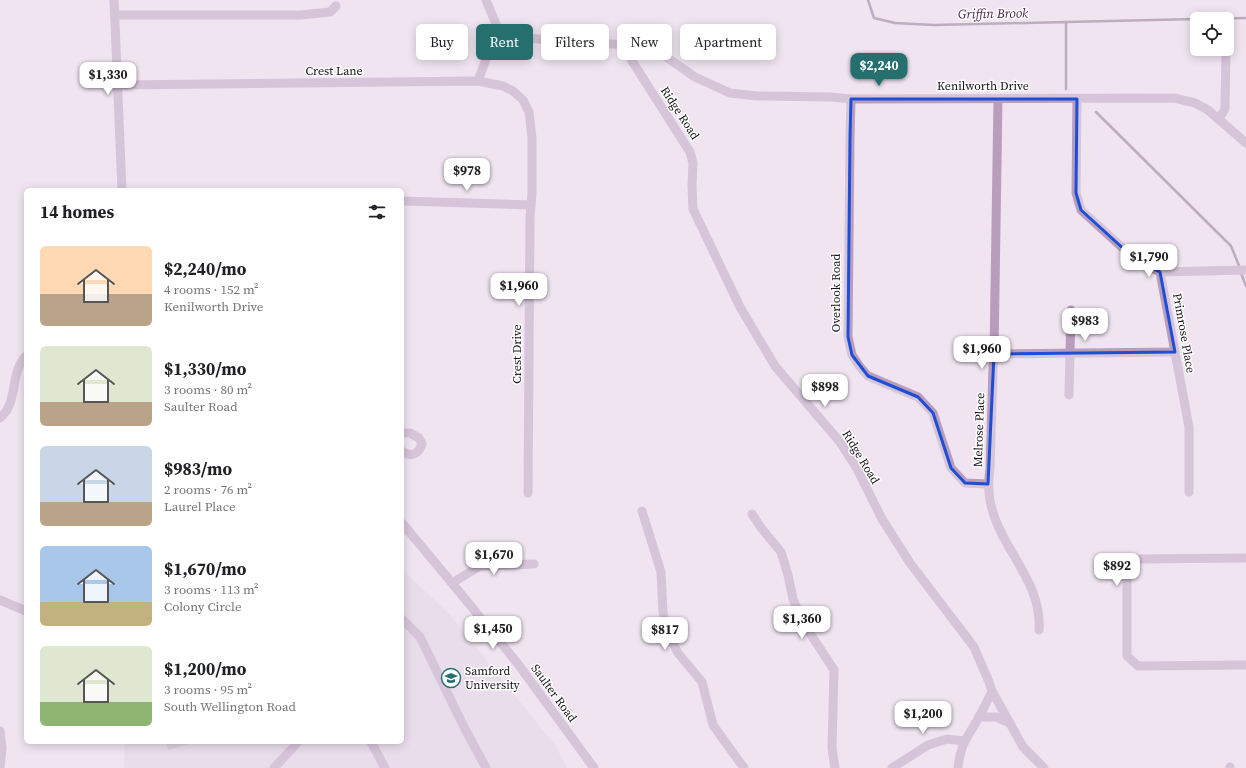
<!DOCTYPE html>
<html lang="en">
<head>
<meta charset="utf-8">
<style>
  body { margin:0; font-family:"Source Serif 4",serif; background:#f2f2f2; color:#202124; height:100vh; display:flex; flex-direction:column; font-size:15px; white-space:nowrap }
  * { box-sizing:border-box; margin:0 }
  p { font-size:13px; color:#757577 }
  .icon { flex:none; width:22px; height:22px; fill:none; stroke:currentColor; stroke-width:2; stroke-linecap:round; stroke-linejoin:round }
  .map { position:relative; flex:1; overflow:hidden }
  .sheet { position:absolute; left:24px; top:188px; width:380px; height:556px; display:flex; flex-direction:column; background:#fff; border-radius:6px; box-shadow:0 2px 10px #0003 }
  .sheet>* { flex:none }
  .banner { position:absolute; left:416px; top:24px; width:380px; height:36px; display:flex; gap:8px }
  .fabs { position:absolute; left:1190px; top:12px; display:grid; gap:8px }
  .fabs a { display:grid; place-items:center; width:44px; height:44px; border-radius:6px; background:#fff; box-shadow:0 2px 10px #0003; font-size:20px }
  .price { position:absolute; translate:-50% -34px; padding:0 9px; border-radius:8px; background:#fff; color:#222; font-size:13px; line-height:26px; filter:drop-shadow(0 1px 2px #0008) }
  .price::after { content:''; position:absolute; left:50%; top:24px; width:12px; height:9px; margin-left:-6px; background:inherit; clip-path:polygon(0 0,100% 0,50% 100%) }
  .price.selected { background:#25706f; color:#fff }
  ul { padding:0; list-style:none }
  li { display:flex; align-items:center; gap:12px; height:100px; padding:0 16px }
  li span { display:grid; place-items:center; flex:none; width:112px; height:80px; border-radius:6px; color:#555 }
  li>.icon { margin-inline-start:auto }
  span .icon { width:48px; height:48px; fill:#fffc; stroke-width:1 }
  li b { font-size:17px }
  h2 { display:flex; justify-content:space-between; align-items:center; height:48px; padding:0 16px; font-size:17px }
  .tag { padding:0 14px; border-radius:6px; background:#fff; box-shadow:0 2px 10px #0003; font-size:14px; line-height:36px }
  .tag.selected { background:#25706f; color:#fff }
  .map>svg:first-child { display:block }
</style>
</head>
<body>
<div class="map">
<svg width="1246" height="768" viewBox="0 0 1246 768">
  <rect width="100%" height="100%" fill="#efe4f0"/>
  <!-- built -->
  <path fill="#e3d4e5" d="M402,569l47,45 106,131 12,23h-443l1,-26h277z"/>
  <!-- green -->
  <path fill="#cfb8d2" d="M166,742h43l-4,1h-12l-25,7z"/>
  <g fill="none" stroke-linecap="round" stroke-linejoin="round">
    <!-- stream -->
    <g stroke="#816a84" stroke-width="2.5">
      <path d="M868,0l6,18 21,5 39,2 132,-3v67"/>
      <path d="M1203,19l43,-1"/>
      <path d="M1066,22l131,-3"/>
      <path d="M1096,112l135,134 9,22"/>
      <path d="M1241,273l5,13"/>
    </g>
    <!-- street -->
    <g stroke="#b99dbc" stroke-width="9">
      <path d="M114,0l8,190"/>
      <path d="M115,15h185l30,-3 6,-6"/>
      <path d="M501,36l85,7 52,2 10,2 11,5 36,25 35,16 27,3 74,1 20,2 323,-1 21,5 13,7 38,33"/>
      <path d="M626,45l6,16 58,91 3,11 -1,23 1,23 47,98 35,59 65,76 16,25 26,52 28,44 64,84 15,35 3,9 31,56 21,21"/>
      <path d="M478,81l8,-22 15,-23 -15,-36"/>
      <path d="M118,85l360,-4 25,5 10,5 10,9 6,12 3,26v55l-2,24 -2,276"/>
      <path d="M851,99l-1,38 -2,200 4,18 8,12 8,9 50,21 15,16 18,55 14,15 23,1"/>
      <path d="M998,99l-4,255 -1,14 -3,101c-2,14 -2,27 2,40 12,44 50,73 47,121"/>
      <path d="M1077,99l-1,94 5,17 56,51 23,11 29,155v65"/>
      <path d="M1219,119l6,-10 1,-60"/>
      <path d="M402,201l129,4"/>
      <path d="M1160,272l86,-2"/>
      <path d="M994,354l181,-2"/>
      <path d="M1069,395l2,-85"/>
      <path d="M0,418c19,-15 9,-45 26,-62"/>
      <path d="M402,433h8l9,5 3,6c-4,10 -10,14 -20,7"/>
      <path d="M642,511l19,61 2,40 4,19 11,22 24,29 11,43 31,43"/>
      <path d="M752,514l10,15 19,23 7,23 5,24 11,25 30,46 -2,78 3,20"/>
      <path d="M402,523l50,60 66,81 76,104"/>
      <path d="M1246,558l-111,1 -8,14v83l11,10 108,-1"/>
      <path d="M452,583l28,-17 54,-2"/>
      <path d="M0,600l26,11"/>
      <path d="M402,619l18,18 44,90 22,41"/>
      <path d="M979,717h17l14,6"/>
      <path d="M0,731l2,17 -2,20"/>
      <path d="M371,742l14,26"/>
      <path d="M1230,767v1"/>
      <path d="M274,768l24,-26"/>
      <path d="M892,768l36,-23 19,-6 17,2"/>
      <path d="M958,768c2,-24 10,-31 21,-51 5,-9 9,-17 13,-26"/>
    </g>
  </g>
  <!-- marked area -->
  <path d="M0 0H1246V768H0ZM851,99h226l-1,94 5,17 56,51 23,11 15,80 -181,2 -6,130 -23,-1 -14,-15 -18,-55 -15,-16 -50,-21 -16,-21 -4,-18 2,-200z" fill="#efe4f0" fill-opacity=".55" fill-rule="evenodd"/>
  <path fill="none" stroke="#1d4ed8" stroke-width="3" stroke-linejoin="round" d="M851,99h226l-1,94 5,17 56,51 23,11 15,80 -181,2 -6,130 -23,-1 -14,-15 -18,-55 -15,-16 -50,-21 -16,-21 -4,-18 2,-200z"/>
  <!-- icons -->
  <defs>
    <symbol id="university-ring" viewBox="-11 -11 22 22"><circle r="9.5" fill="#fff" stroke="#25706f" stroke-width="1.5"/><path d="M0-5L7-2L0 1L-7-2ZM-4 1L0 2.5L4 1V4Q0 6-4 4Z" fill="#25706f"/></symbol>
  </defs>
  <g fill-rule="evenodd">
    <use href="#university-ring" x="440" y="667" width="22" height="22"/>
  </g>
  <g text-anchor="middle" stroke-width="3" stroke-linejoin="round" paint-order="stroke">
    <!-- street labels -->
    <g font-size="12" fill="#171317" stroke="#fff">
      <text x="334" y="75">Crest Lane</text>
      <text x="983" y="90">Kenilworth Drive</text>
      <text transform="translate(680 113) rotate(57)" y="4">Ridge Road</text>
      <text transform="translate(836 293) rotate(-90)" y="4">Overlook Road</text>
      <text transform="translate(1184 333) rotate(80)" y="4">Primrose Place</text>
      <text transform="translate(517 354) rotate(-90)" y="4">Crest Drive</text>
      <text transform="translate(979 430) rotate(-88)" y="4">Melrose Place</text>
      <text transform="translate(861 457) rotate(59)" y="4">Ridge Road</text>
      <text transform="translate(554 693) rotate(54)" y="4">Saulter Road</text>
    </g>
    <!-- poi labels -->
    <g font-size="12" fill="#171317" stroke="#fff" text-anchor="start">
      <text x="465" y="675">Samford<tspan x="465" dy="14">University</tspan></text>
    </g>
    <!-- water labels -->
    <g font-size="13" font-style="italic" fill="#471f4c" stroke="#fff">
      <text transform="translate(993 13) rotate(-1)" y="5">Griffin Brook</text>
    </g>
  </g>
</svg>
<div class="fabs">
<a><svg class="icon" aria-label="locate" viewBox="0 0 24 24"><circle cx="12" cy="12" r="6"/><path d="M12 2v4M12 18v4M2 12h4M18 12h4"/></svg></a>
</div>
<b class="price selected" style="left:879px;top:87px">$2,240</b>
<b class="price" style="left:108px;top:96px">$1,330</b>
<b class="price" style="left:467px;top:192px">$978</b>
<b class="price" style="left:1149px;top:278px">$1,790</b>
<b class="price" style="left:519px;top:307px">$1,960</b>
<b class="price" style="left:1085px;top:342px">$983</b>
<b class="price" style="left:982px;top:370px">$1,960</b>
<b class="price" style="left:825px;top:408px">$898</b>
<b class="price" style="left:494px;top:576px">$1,670</b>
<b class="price" style="left:1117px;top:587px">$892</b>
<b class="price" style="left:802px;top:640px">$1,360</b>
<b class="price" style="left:493px;top:650px">$1,450</b>
<b class="price" style="left:665px;top:651px">$817</b>
<b class="price" style="left:923px;top:735px">$1,200</b>
<div class="banner">
<a class="tag">Buy</a>
<a class="tag selected">Rent</a>
<a class="tag">Filters</a>
<a class="tag">New</a>
<a class="tag">Apartment</a>
</div>
<section class="sheet">
<h2>14 homes<svg class="icon" aria-label="filters" viewBox="0 0 24 24"><path d="M4 7h16M4 17h16"/><circle cx="9" cy="7" r="2"/><circle cx="15" cy="17" r="2"/></svg></h2>
<ul>
<li><span style="background:linear-gradient(#ffd9b3 60%,#b9a48a 0)"><svg class="icon" aria-label="home" viewBox="0 0 24 24"><path d="M3 11l9-7 9 7M6 9v11h12V9"/></svg></span><div><b>$2,240/mo</b><p>4 rooms · 152 m²</p><p>Kenilworth Drive</p></div></li>
<li><span style="background:linear-gradient(#dfe7d0 70%,#b9a48a 0)"><svg class="icon" aria-label="home" viewBox="0 0 24 24"><path d="M3 11l9-7 9 7M6 9v11h12V9"/></svg></span><div><b>$1,330/mo</b><p>3 rooms · 80 m²</p><p>Saulter Road</p></div></li>
<li><span style="background:linear-gradient(#c9d6e8 70%,#b9a48a 0)"><svg class="icon" aria-label="home" viewBox="0 0 24 24"><path d="M3 11l9-7 9 7M6 9v11h12V9"/></svg></span><div><b>$983/mo</b><p>2 rooms · 76 m²</p><p>Laurel Place</p></div></li>
<li><span style="background:linear-gradient(#a9c7e8 70%,#c2b280 0)"><svg class="icon" aria-label="home" viewBox="0 0 24 24"><path d="M3 11l9-7 9 7M6 9v11h12V9"/></svg></span><div><b>$1,670/mo</b><p>3 rooms · 113 m²</p><p>Colony Circle</p></div></li>
<li><span style="background:linear-gradient(#dfe7d0 70%,#8fb573 0)"><svg class="icon" aria-label="home" viewBox="0 0 24 24"><path d="M3 11l9-7 9 7M6 9v11h12V9"/></svg></span><div><b>$1,200/mo</b><p>3 rooms · 95 m²</p><p>South Wellington Road</p></div></li>
</ul>
</section>
</div>
</body>
</html>
